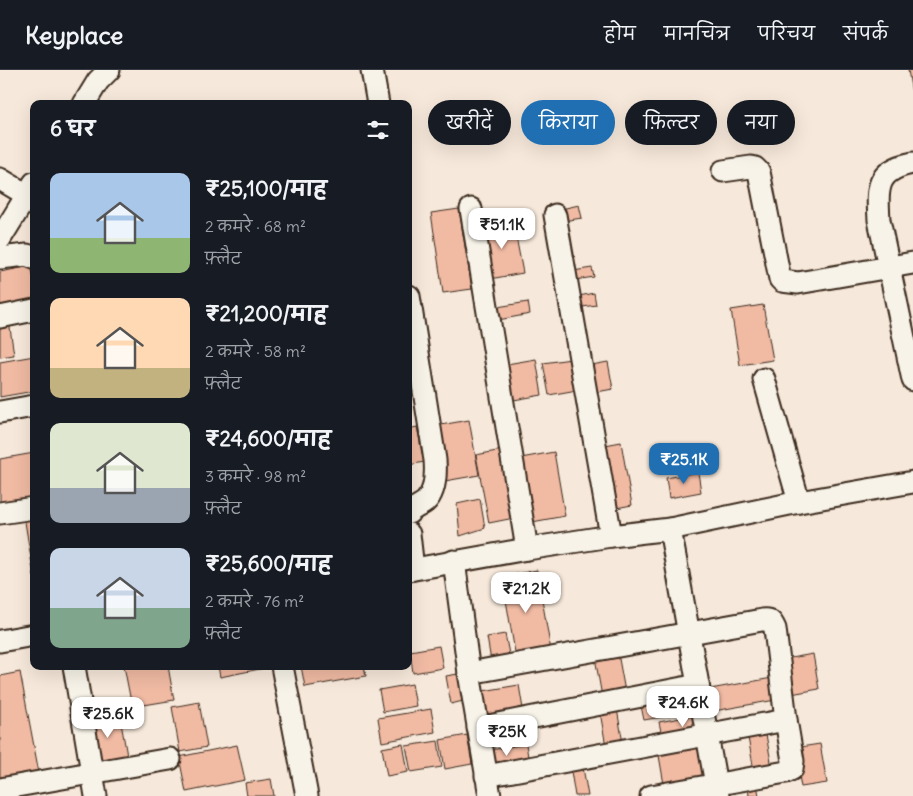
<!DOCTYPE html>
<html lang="hi">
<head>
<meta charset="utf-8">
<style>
  body { margin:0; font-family:Delius,"Playpen Sans Deva",sans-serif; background:#242831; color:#f1f3f6; height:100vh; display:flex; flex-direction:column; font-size:19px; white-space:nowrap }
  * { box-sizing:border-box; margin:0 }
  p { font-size:16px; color:#9ea1a6 }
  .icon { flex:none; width:28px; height:28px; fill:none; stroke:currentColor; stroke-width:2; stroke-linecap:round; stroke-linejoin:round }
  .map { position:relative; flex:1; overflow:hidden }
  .side { position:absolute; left:30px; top:30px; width:382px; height:570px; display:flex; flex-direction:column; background:#171b24; border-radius:10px; box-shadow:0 5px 20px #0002 }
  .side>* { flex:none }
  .top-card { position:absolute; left:428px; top:30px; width:410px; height:45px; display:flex; gap:10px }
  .price { position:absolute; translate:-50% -42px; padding:0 11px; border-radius:10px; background:#fff; color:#222; font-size:16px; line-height:32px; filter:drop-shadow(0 1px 2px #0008) }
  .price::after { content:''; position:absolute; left:50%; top:30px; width:15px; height:11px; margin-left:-8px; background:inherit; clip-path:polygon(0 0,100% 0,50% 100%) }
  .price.active { background:#1f6fb2; color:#fff }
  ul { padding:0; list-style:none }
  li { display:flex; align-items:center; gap:15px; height:125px; padding:0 20px }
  li span { display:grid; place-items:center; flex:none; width:140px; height:100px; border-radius:10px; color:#555 }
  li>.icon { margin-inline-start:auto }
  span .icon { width:60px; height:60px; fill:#fffc; stroke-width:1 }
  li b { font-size:21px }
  h2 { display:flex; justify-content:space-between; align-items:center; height:60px; padding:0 20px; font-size:21px }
  .tag { padding:0 18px; border-radius:22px; background:#171b24; box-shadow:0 5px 20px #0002; font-size:18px; line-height:45px }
  .tag.active { background:#1f6fb2; color:#fff }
  header { display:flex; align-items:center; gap:30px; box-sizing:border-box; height:70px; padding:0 25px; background:#171b24; border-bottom:1px solid #363941 }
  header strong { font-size:24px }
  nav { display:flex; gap:28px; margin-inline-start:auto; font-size:18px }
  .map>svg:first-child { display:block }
</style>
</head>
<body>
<header>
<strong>Keyplace</strong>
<nav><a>होम</a><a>मानचित्र</a><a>परिचय</a><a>संपर्क</a></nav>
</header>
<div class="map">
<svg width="913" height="726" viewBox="0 0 913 726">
  <rect width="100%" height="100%" fill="#f6e8da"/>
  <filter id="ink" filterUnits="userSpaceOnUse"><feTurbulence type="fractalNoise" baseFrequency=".02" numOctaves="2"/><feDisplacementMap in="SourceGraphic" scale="10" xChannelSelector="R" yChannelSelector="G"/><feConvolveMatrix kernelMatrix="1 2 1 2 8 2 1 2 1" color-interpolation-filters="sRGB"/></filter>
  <g filter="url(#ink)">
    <!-- building -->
    <g fill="#f0baa3" stroke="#3b2a1e">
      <path d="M908,0h5v29z"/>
      <path d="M579,135l3,13 -19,3 -2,-12z"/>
      <path d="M459,139l13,80 -29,4 -12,-80z"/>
      <path d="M513,151l10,52 -33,6 -9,-52z"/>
      <path d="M31,196l3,14v24l-34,6v-38z"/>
      <path d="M592,198l2,9 -19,3 -2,-9z"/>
      <path d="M594,223l2,12 -20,3 -2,-11z"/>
      <path d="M528,232l2,12 -37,7 -2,-13z"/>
      <path d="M763,235l10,55 -33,5 -9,-55z"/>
      <path d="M9,251l5,34 -14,2v-35z"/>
      <path d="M34,286v35l-34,6v-35z"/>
      <path d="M536,289l6,36 -34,6 -7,-36z"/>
      <path d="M571,289l6,31 -28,5 -6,-32z"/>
      <path d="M608,292l5,27 -22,4 -5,-27z"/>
      <path d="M469,350l10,55 -34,6 -10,-55z"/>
      <path d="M417,357l7,35 -15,3v-36z"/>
      <path d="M621,372l11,63 -21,4 -11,-63z"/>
      <path d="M32,375h2v57l-34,6v-49l34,-6z"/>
      <path d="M502,380l12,68 -25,5 -13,-68z"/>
      <path d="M554,382l11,64 -33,6 -11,-64z"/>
      <path d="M698,402l3,20 -32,6 -3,-20z"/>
      <path d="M480,429l5,29 -25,8 -3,-32z"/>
      <path d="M34,445v62l-10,-61z"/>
      <path d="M537,500l14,81 -35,7 -14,-81z"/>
      <path d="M505,564l6,30 -19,3 -5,-30z"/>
      <path d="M439,576l4,22 -30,5 -3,-22z"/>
      <path d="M617,578l9,49 -23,5 -9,-50z"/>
      <path d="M813,584l6,35 -28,5 -6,-35z"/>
      <path d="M124,596h44l6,34 -42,7z"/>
      <path d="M218,596h51l1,1 -50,10z"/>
      <path d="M301,596h63l2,10 -61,11z"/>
      <path d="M20,602l19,101 -39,7v-104z"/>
      <path d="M458,604l5,27 -12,3 -5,-28z"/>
      <path d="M778,607l3,22 -67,12 -4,-22z"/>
      <path d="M412,614l4,22 -33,6 -4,-22z"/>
      <path d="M519,615l5,30 -42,7 -5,-30z"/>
      <path d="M698,621l4,19 -58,10 -4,-19z"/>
      <path d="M199,632l8,45 -27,5 -8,-45z"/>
      <path d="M431,639l4,23 -53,10 -4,-24z"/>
      <path d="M617,639l7,40 -17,3 -7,-40z"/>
      <path d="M119,642l9,49 -31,5 -9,-48z"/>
      <path d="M702,644l4,19 -43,8 -4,-19z"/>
      <path d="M765,659l8,44 -18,3 -8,-44z"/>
      <path d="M467,665l5,29 -27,5 -5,-29z"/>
      <path d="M438,671l4,26 -31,5 -5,-26z"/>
      <path d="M707,671l7,41 -49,8 -7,-40z"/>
      <path d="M403,674l5,28 -21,4 -5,-28z"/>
      <path d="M526,674l3,19 -41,7 -4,-19z"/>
      <path d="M820,674l7,39 -26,4 -7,-39z"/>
      <path d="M237,675l8,35 -59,12 -7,-35z"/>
      <path d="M582,692l6,34h-13l-5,-31z"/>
      <path d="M271,709l3,17h-27l-2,-13z"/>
      <path d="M757,714l2,12h-10l-1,-10z"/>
    </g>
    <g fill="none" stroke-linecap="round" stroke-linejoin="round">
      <defs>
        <g id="minor">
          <path d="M372,0l6,34"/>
          <path d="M84,34l14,-23 11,-11"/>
          <path d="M913,93c-37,7 -36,24 -34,57l34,160"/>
          <path d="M723,101l28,-4 4,1 4,4 21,107 2,2 16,2 115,-20"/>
          <path d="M0,109l27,16 7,-12"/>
          <path d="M471,139l56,340"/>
          <path d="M555,145l56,321"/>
          <path d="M0,169l27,-44"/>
          <path d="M0,188l27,-3 7,3"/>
          <path d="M409,226l26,164c1,13 1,32 -10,42 -5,4 -12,6 -16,11"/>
          <path d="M0,247l34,-7"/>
          <path d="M764,309l35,123"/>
          <path d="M0,342l34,-6"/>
          <path d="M0,443l34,-5"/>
          <path d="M670,459l48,267"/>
          <path d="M409,464l4,35"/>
          <path d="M454,491l15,112 21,123"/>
          <path d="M409,500l118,-21 84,-13 59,-7 129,-27 114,-20"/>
          <path d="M0,571l34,-6"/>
          <path d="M74,596l22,130"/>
          <path d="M282,596l25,130"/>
          <path d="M469,603l293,-53c8,-1 10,2 13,9l11,91 7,41 -1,8 -6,3 -135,24"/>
          <path d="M478,658l220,-43"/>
          <path d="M486,706l300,-56"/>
          <path d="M0,719l170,-30"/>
        </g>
      </defs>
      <!-- minor casing -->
      <use href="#minor" stroke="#3b2a1e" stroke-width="25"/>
      <!-- minor -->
      <use href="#minor" stroke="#f7f3e8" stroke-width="21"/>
    </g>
  </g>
</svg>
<b class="price" style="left:502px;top:180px">₹51.1K</b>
<b class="price active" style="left:684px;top:415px">₹25.1K</b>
<b class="price" style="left:526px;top:544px">₹21.2K</b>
<b class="price" style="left:683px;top:658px">₹24.6K</b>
<b class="price" style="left:108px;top:669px">₹25.6K</b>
<b class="price" style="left:507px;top:687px">₹25K</b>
<div class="top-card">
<a class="tag">खरीदें</a>
<a class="tag active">किराया</a>
<a class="tag">फ़िल्टर</a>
<a class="tag">नया</a>
</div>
<section class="side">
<h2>6 घर<svg class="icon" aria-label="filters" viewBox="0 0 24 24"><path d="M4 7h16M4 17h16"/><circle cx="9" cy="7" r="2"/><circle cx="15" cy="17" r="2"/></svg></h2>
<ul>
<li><span style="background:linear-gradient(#a9c7e8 65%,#8fb573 0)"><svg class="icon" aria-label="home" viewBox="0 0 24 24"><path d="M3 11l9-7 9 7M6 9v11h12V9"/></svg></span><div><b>₹25,100/माह</b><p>2 कमरे · 68 m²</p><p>फ़्लैट</p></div></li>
<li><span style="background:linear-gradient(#ffd9b3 70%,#c2b280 0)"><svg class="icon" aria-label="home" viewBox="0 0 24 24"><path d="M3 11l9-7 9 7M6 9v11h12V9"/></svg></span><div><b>₹21,200/माह</b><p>2 कमरे · 58 m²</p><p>फ़्लैट</p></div></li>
<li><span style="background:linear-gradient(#dfe7d0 65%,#9aa5b1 0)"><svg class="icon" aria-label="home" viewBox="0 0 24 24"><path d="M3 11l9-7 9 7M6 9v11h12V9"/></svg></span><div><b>₹24,600/माह</b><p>3 कमरे · 98 m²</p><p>फ़्लैट</p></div></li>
<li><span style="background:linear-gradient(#c9d6e8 60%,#7fa58c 0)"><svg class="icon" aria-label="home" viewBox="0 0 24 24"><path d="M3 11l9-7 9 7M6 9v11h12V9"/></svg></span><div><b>₹25,600/माह</b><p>2 कमरे · 76 m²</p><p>फ़्लैट</p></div></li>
</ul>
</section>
</div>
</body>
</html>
